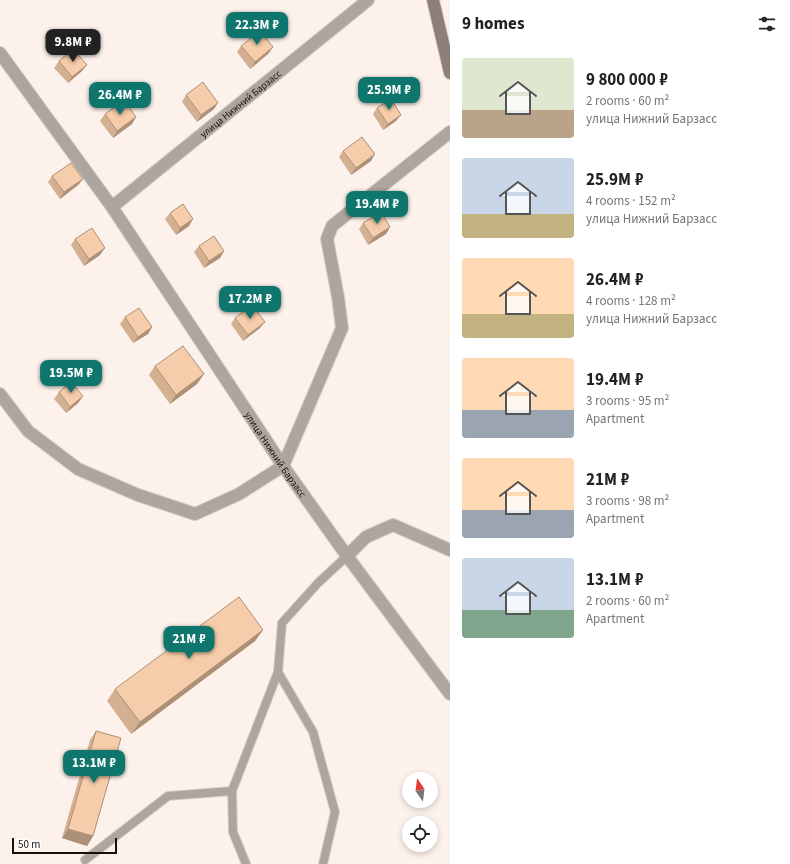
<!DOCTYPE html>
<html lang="en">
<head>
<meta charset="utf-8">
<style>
  body { margin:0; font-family:"Source Sans 3",sans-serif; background:#f2f2f2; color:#222; height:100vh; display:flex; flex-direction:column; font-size:15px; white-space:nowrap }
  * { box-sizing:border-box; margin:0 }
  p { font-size:13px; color:#767676 }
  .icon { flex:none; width:22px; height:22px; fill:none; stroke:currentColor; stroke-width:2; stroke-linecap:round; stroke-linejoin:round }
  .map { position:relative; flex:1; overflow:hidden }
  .details { display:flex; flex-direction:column; background:#fff; width:340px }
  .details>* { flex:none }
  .needle { width:26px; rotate:346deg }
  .buttons { position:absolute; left:402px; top:772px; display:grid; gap:8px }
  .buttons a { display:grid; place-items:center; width:36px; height:36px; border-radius:50%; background:#fff; box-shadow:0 2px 6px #0003; font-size:20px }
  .scale { position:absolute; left:12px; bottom:10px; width:105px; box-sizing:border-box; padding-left:4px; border:2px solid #17110d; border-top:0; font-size:11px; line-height:14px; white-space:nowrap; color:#17110d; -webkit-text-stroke:3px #fff; paint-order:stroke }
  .price { position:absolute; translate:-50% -34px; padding:0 9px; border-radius:8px; background:#0f766e; color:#fff; font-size:13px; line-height:26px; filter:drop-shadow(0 1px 2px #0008) }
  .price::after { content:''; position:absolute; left:50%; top:24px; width:12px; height:9px; margin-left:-6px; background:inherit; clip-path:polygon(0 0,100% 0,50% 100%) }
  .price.current { background:#222; color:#fff }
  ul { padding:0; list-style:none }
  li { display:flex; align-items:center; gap:12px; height:100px; padding:0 12px }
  li span { display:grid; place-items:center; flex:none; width:112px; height:80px; border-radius:4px; color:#555 }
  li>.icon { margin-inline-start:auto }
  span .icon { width:48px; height:48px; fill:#fffc; stroke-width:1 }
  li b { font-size:17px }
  h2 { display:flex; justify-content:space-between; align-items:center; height:48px; padding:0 12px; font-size:17px }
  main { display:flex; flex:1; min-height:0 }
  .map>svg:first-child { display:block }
</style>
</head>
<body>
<main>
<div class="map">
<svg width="450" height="864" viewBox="0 0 450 864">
  <rect width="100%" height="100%" fill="#fdf1eb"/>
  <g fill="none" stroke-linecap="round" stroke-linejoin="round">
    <defs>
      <g id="service">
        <path d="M278,672l35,60 22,80 -12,52"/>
        <path d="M85,860l83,-64 64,-5"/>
        <path d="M246,864l-13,-32 -1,-41 46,-119 4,-49 36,-40 29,-27"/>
      </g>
      <g id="minor">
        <path id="s1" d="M0,53l112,154 171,259 64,90 103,138"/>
        <path id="s2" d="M112,207l256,-207"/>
        <path d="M0,394l28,37 50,38 60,26 57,19 44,-20 44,-28 59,-138 -4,-31 -11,-58 5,-13 118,-94"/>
        <path d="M347,556l19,-19 27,-12 57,25"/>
      </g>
      <path id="secondary" d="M433,0l17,73"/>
    </defs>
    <!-- service casing -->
    <use href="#service" stroke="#d8cdc7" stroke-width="10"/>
    <!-- minor casing -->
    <use href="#minor" stroke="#d8cdc7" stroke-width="14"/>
    <!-- secondary casing -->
    <use href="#secondary" stroke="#d8cdc7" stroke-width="14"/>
    <!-- service -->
    <use href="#service" stroke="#ada5a0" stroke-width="8"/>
    <!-- minor -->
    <use href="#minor" stroke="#ada5a0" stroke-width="12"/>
    <!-- secondary -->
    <use href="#secondary" stroke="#8b7f78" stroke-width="12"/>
  </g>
  <!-- wall -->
  <g fill="#d4b092">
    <path d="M241,46l28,7 -19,16 -13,-17z"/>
    <path d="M59,61l23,10 -14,12 -14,-15z"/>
    <path d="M186,95l28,14 -17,13 -15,-20z"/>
    <path d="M377,108l19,13 -13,9 -10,-16z"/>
    <path d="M105,114l31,3 -4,7 -19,14 -13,-17z"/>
    <path d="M343,151l28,10 -20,14 -12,-18z"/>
    <path d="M52,176l31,3 -5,6 -18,14 -12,-17z"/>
    <path d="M170,213l19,13 -13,9 -11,-16z"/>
    <path d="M363,223l27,4 -4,7 -18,11 -9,-16z"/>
    <path d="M75,239l25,16 -16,11 -13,-21z"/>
    <path d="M199,246l25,5 -4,7 -16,10 -10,-16z"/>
    <path d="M125,317l27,10 -4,7 -15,9 -13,-19z"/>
    <path d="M235,318l25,10 -17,13 -12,-17z"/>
    <path d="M155,366l49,8 -7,10 -27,20 -21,-29z"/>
    <path d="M59,392l24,4 -5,7 -12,10 -12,-14z"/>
    <path d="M263,630l-8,11 -124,93 -24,-33 8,-12z"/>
    <path d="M96,731l-3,105 -6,10 -25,-8 28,-98z"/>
  </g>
  <!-- shaded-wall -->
  <g fill="#ac9077">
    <path d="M273,47l-4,6 -19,16 5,-7z"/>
    <path d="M87,65l-5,6 -14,12 4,-6z"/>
    <path d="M218,103l-4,6 -17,13 4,-7z"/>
    <path d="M401,115l-5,6 -13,9 5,-6z"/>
    <path d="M136,117l-4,7 -19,14 4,-7z"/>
    <path d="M375,154l-4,7 -20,14 5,-7z"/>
    <path d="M83,179l-5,6 -18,14 4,-7z"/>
    <path d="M193,219l-4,7 -13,9 4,-7z"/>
    <path d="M390,227l-4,7 -18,11 5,-7z"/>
    <path d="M105,248l-5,7 -16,11 5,-7z"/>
    <path d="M224,251l-4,7 -16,10 5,-7z"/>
    <path d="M265,322l-5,6 -17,13 5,-6z"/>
    <path d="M152,327l-4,7 -15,9 5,-6z"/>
    <path d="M204,374l-7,10 -27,20 6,-9z"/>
    <path d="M83,396l-5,7 -12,10 4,-6z"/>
    <path d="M263,630l-8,11 -124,93 9,-12z"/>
    <path d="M68,829l25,7 -6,10 -25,-8z"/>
  </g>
  <!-- building -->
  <g fill="#f6cdaa" stroke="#ac9077">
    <path d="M260,31l13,16 -18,15 -14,-16z"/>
    <path d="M73,49l14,16 -15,12 -13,-16z"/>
    <path d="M203,82l15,21 -17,12 -15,-20z"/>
    <path d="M391,99l10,16 -13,9 -11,-16z"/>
    <path d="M124,100l12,17 -19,14 -12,-17z"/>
    <path d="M362,137l13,17 -19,14 -13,-17z"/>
    <path d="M71,163l12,16 -19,13 -12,-16z"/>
    <path d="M183,204l10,15 -13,9 -10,-15z"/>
    <path d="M381,212l9,15 -17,11 -10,-15z"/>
    <path d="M92,228l13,20 -16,11 -14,-20z"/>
    <path d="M214,236l10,15 -15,10 -10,-15z"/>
    <path d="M252,305l13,17 -17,13 -13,-17z"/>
    <path d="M139,308l13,19 -14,10 -13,-20z"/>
    <path d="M183,346l21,28 -28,21 -21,-29z"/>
    <path d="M71,382l12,14 -13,11 -11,-15z"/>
    <path d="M239,597l24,33 -123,92 -25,-33z"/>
    <path d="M96,731l25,7 -28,98 -25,-7z"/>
  </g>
  <g text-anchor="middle" stroke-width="3" stroke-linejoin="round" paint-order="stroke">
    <!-- street labels -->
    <g font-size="10" fill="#17110d" stroke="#fff">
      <text dy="4" stroke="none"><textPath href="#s2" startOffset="165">улица Нижний Барзасс</textPath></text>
      <text dy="4" stroke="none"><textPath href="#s1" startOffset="487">улица Нижний Барзасс</textPath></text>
    </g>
  </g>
</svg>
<div class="buttons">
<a><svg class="needle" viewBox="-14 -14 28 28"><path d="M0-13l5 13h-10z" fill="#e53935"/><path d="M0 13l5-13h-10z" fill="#767676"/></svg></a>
<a><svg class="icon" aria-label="locate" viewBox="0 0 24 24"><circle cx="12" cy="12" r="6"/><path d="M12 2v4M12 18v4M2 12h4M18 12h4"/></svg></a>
</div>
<div class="scale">50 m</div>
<b class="price" style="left:257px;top:46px">22.3M ₽</b>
<b class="price current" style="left:73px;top:63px">9.8M ₽</b>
<b class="price" style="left:389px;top:111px">25.9M ₽</b>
<b class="price" style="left:120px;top:116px">26.4M ₽</b>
<b class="price" style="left:377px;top:225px">19.4M ₽</b>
<b class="price" style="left:250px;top:320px">17.2M ₽</b>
<b class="price" style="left:71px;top:394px">19.5M ₽</b>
<b class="price" style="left:189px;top:660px">21M ₽</b>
<b class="price" style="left:94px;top:784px">13.1M ₽</b>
</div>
<section class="details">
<h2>9 homes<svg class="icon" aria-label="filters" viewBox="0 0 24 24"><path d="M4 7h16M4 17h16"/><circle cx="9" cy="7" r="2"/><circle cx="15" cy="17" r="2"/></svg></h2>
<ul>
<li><span style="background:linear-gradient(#dfe7d0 65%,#b9a48a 0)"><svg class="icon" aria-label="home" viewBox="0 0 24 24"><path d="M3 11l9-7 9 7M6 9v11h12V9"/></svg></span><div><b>9 800 000 ₽</b><p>2 rooms · 60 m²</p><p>улица Нижний Барзасс</p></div></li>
<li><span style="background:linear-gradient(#c9d6e8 70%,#c2b280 0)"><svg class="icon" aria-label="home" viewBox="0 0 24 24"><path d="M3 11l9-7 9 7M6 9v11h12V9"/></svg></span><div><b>25.9M ₽</b><p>4 rooms · 152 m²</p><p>улица Нижний Барзасс</p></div></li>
<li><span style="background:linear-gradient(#ffd9b3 70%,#c2b280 0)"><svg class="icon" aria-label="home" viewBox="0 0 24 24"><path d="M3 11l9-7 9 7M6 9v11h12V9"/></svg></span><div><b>26.4M ₽</b><p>4 rooms · 128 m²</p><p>улица Нижний Барзасс</p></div></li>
<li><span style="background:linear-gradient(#ffd9b3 65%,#9aa5b1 0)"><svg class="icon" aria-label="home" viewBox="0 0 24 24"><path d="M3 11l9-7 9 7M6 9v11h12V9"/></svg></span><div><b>19.4M ₽</b><p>3 rooms · 95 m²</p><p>Apartment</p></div></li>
<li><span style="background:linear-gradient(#ffd9b3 65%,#9aa5b1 0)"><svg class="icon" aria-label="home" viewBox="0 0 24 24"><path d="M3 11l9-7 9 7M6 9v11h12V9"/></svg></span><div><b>21M ₽</b><p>3 rooms · 98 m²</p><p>Apartment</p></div></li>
<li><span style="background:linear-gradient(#c9d6e8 65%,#7fa58c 0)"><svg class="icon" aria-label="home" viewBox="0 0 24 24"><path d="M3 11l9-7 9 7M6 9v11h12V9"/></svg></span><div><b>13.1M ₽</b><p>2 rooms · 60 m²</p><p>Apartment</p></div></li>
</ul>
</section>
</main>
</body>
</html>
